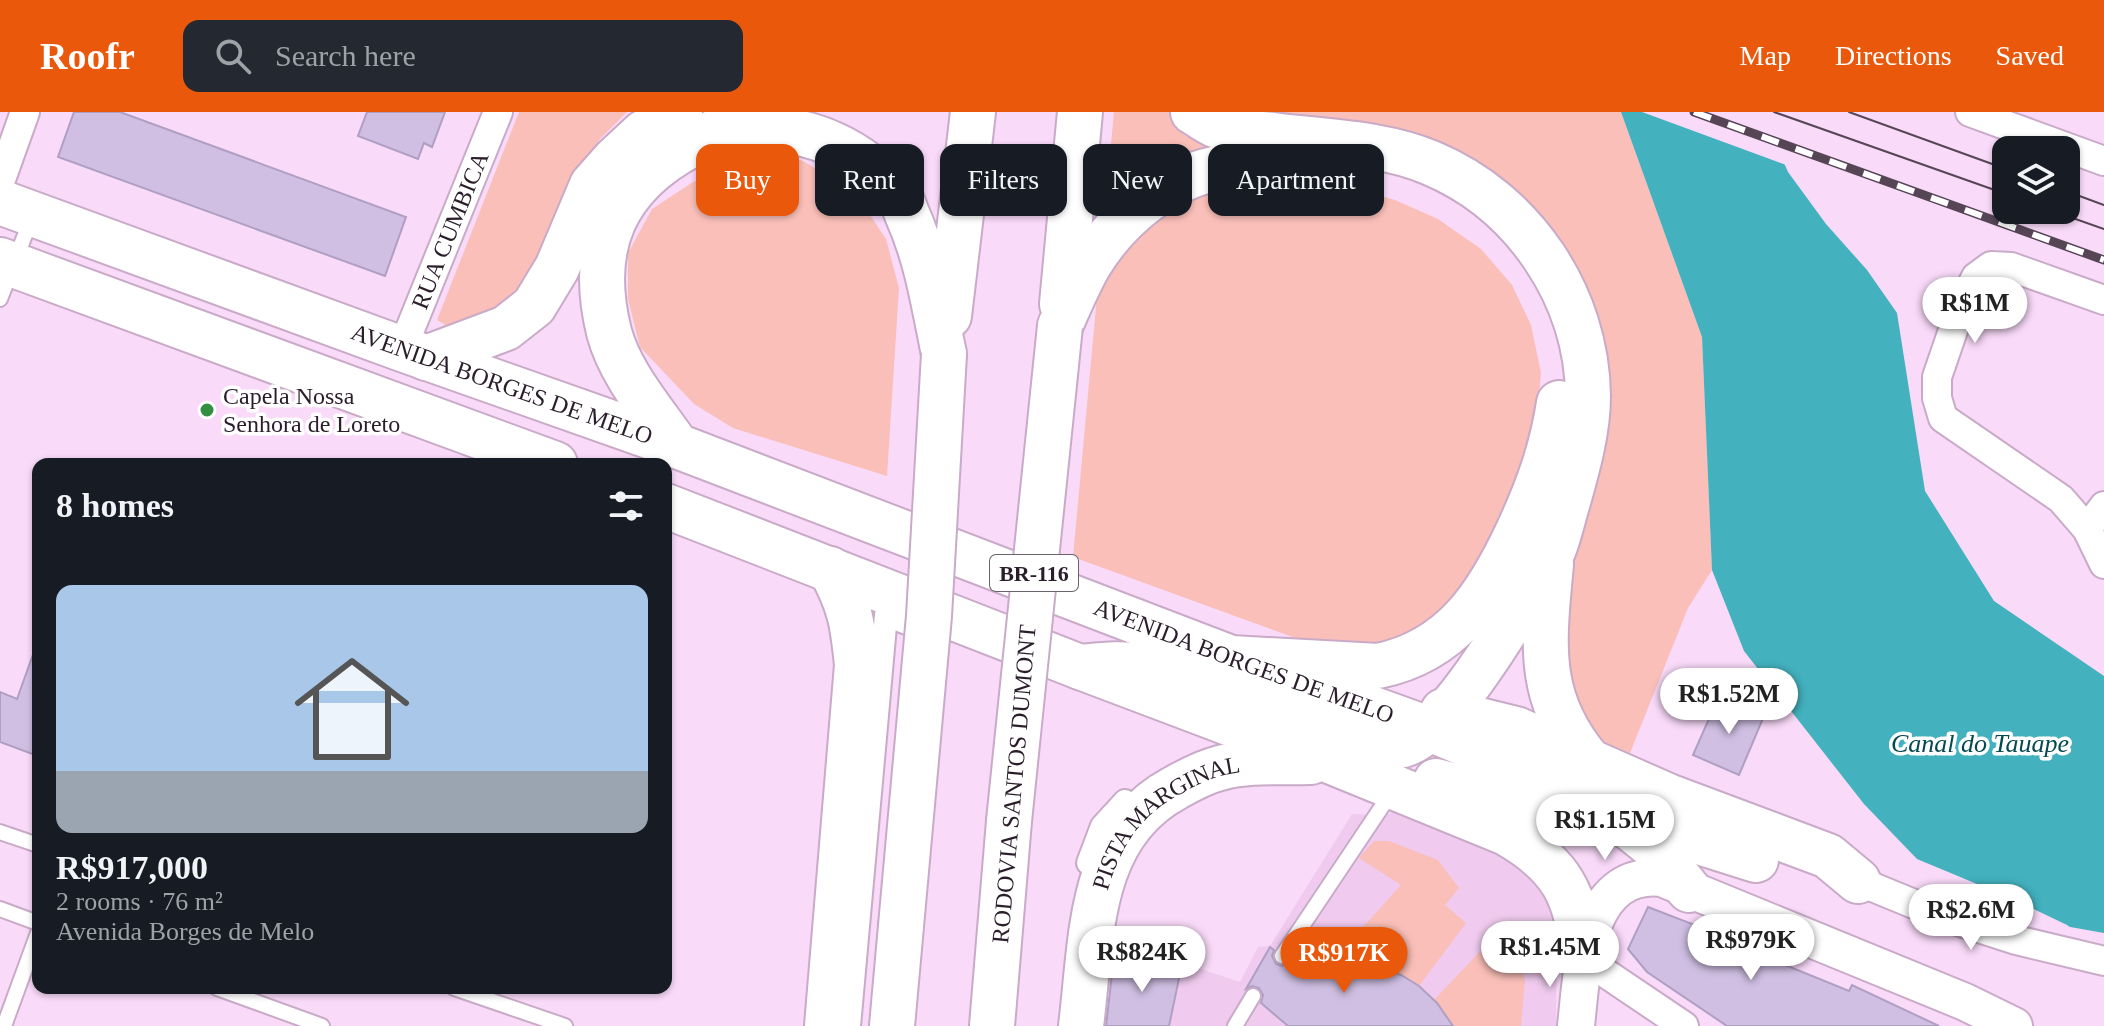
<!DOCTYPE html>
<html lang="en">
<head>
<meta charset="utf-8">
<style>
  body { margin:0; font-family:"Times New Roman",serif; background:#242831; color:#f1f3f6; height:100vh; display:flex; flex-direction:column; font-size:30px; white-space:nowrap }
  * { box-sizing:border-box; margin:0 }
  p { font-size:26px; color:#9ea1a6 }
  .icon { flex:none; width:44px; height:44px; fill:none; stroke:currentColor; stroke-width:2; stroke-linecap:round; stroke-linejoin:round }
  .map { position:relative; flex:1; overflow:hidden }
  .details { position:absolute; left:32px; top:346px; width:640px; height:536px; display:flex; flex-direction:column; background:#171b24; border-radius:16px; box-shadow:0 2px 6px #0004 }
  .details>* { flex:none }
  .guide { position:absolute; left:696px; top:32px; width:760px; height:72px; display:flex; gap:16px }
  .fabs { position:absolute; left:1992px; top:24px; display:grid; gap:16px }
  .fabs a { display:grid; place-items:center; width:88px; height:88px; border-radius:16px; background:#171b24; box-shadow:0 2px 6px #0004; font-size:40px }
  .price { position:absolute; translate:-50% -68px; padding:0 18px; border-radius:28px; background:#fff; color:#222; font-size:26px; line-height:52px; filter:drop-shadow(0 2px 4px #0008) }
  .price::after { content:''; position:absolute; left:50%; top:48px; width:24px; height:18px; margin-left:-12px; background:inherit; clip-path:polygon(0 0,100% 0,50% 100%) }
  .price.selected { background:#ea580c; color:#fff }
  ul { padding:0; list-style:none }
  li { display:grid; align-content:center; gap:16px; height:424px; padding:0 24px }
  li span { display:grid; place-items:center; height:248px; border-radius:16px; color:#555 }
  li>.icon { margin-inline-start:auto }
  span .icon { width:144px; height:144px; fill:#fffc; stroke-width:1 }
  li b { font-size:34px }
  h2 { display:flex; justify-content:space-between; align-items:center; height:96px; padding:0 24px; font-size:34px }
  .chip { padding:0 28px; border-radius:16px; background:#171b24; box-shadow:0 2px 6px #0004; font-size:28px; line-height:72px }
  .chip.selected { background:#ea580c; color:#fff }
  header { display:flex; align-items:center; gap:48px; box-sizing:border-box; height:112px; padding:0 40px; background:#ea580c; color:#fff }
  header strong { font-size:38px }
  nav { display:flex; gap:44px; margin-inline-start:auto; font-size:28px }
  .search { width:560px; height:72px; background:#242831; display:flex; align-items:center; gap:20px; box-sizing:border-box; padding:0 28px; border-radius:16px; color:#9ea1a6; font-size:30px }
  .map>svg:first-child { display:block }
</style>
</head>
<body>
<header>
<strong>Roofr</strong>
<div class="search"><svg class="icon" aria-label="search" viewBox="0 0 24 24"><circle cx="10" cy="10" r="6"/><path d="M15 15l6 6"/></svg>Search here</div>
<nav><a>Map</a><a>Directions</a><a>Saved</a></nav>
</header>
<div class="map">
<svg width="2104" height="914" viewBox="0 0 2104 914">
  <rect width="100%" height="100%" fill="#f9daf9"/>
  <!-- built -->
  <path fill="#f0cbef" d="M1395,699l74,23 61,39 17,26 10,44 -1,83h-388l12,-64 60,20 18,-35 12,-1 82,-132 34,1z"/>
  <!-- green -->
  <g fill="#fabfb8">
    <path d="M519,0h108l-27,27 -29,42 -12,39 -47,86 -56,25 -19,-11z"/>
    <path d="M1114,0h507l81,225 10,233 -24,38 -58,145 -47,-20 -27,-94 39,-303 -191,-201 -108,50 70,7 29,8 43,19 43,30 31,36 19,40 10,48 -8,83 -60,132 -68,58h-88l-244,-89z"/>
    <path d="M801,48l53,31 32,48 13,49 -12,188 -154,-48 -39,-24 -54,-57 -12,-48v-46l24,-44 41,-27 52,-21z"/>
    <path d="M1374,729h15l49,19 21,28 -14,17 21,18 -47,63 -18,-11 -22,-6 -2,3 -32,-25 56,-62 -42,-27z"/>
    <path d="M1489,830l32,25 4,13 -4,46h-70l-17,-26z"/>
  </g>
  <!-- water -->
  <path fill="#43b1be" d="M1621,0h141l26,60 38,52 41,46 30,43 28,178 69,110 110,75v276l-37,-27 -54,-26 -96,-40 -53,-55 -120,-153 -32,-81 -10,-233z"/>
  <!-- pier -->
  <g fill="#f9daf9">
    <path d="M1642,0h124l23,54z"/>
    <path d="M2059,813l45,8v23l-2,-1z"/>
  </g>
  <!-- building -->
  <g fill="#d0bfe3" stroke="#af9fc2" stroke-width="2">
    <path d="M74,0h46l286,105 -21,59 -327,-119z"/>
    <path d="M367,0h78l-13,35 -8,-4 -6,16 -60,-23z"/>
    <path d="M35,537l3,1v106l-38,-14v-50l17,7z"/>
    <path d="M1719,584l45,20 -25,59 -46,-20z"/>
    <path d="M1648,795l52,20 -1,3 150,61 3,-6 87,41h-212l-80,-54 -19,-23z"/>
    <path d="M1270,835l4,3 -2,6 4,8 6,2 8,-4 17,12 11,-14 10,9 18,-22 25,20 30,8 18,11 18,17 16,23h-165l-27,-23 2,-8 -4,-7 -7,-2 -6,3z"/>
    <path d="M1114,844l67,13 -12,57h-63z"/>
  </g>
  <g fill="none" stroke-linecap="round" stroke-linejoin="round">
    <defs>
      <g id="service">
        <path d="M0,187l32,-82"/>
        <path d="M0,720l38,13"/>
        <path d="M0,797l38,14"/>
        <path d="M1282,844l111,-166"/>
        <path d="M217,876l105,38"/>
        <path d="M454,876l111,38"/>
        <path d="M4,914l34,-93"/>
        <path d="M1235,914l18,-30"/>
      </g>
      <g id="pedestrian">
        <path d="M1088,751l14,-37 23,-25"/>
        <path d="M849,914l37,-411 26,10"/>
      </g>
      <g id="minor">
        <path d="M1970,0l134,49"/>
        <path d="M0,70l25,-70"/>
        <path d="M2104,188l-93,-33 -20,-1 -15,11 -15,30 -24,70v21l6,20 118,81 26,30 17,35"/>
        <path id="s1" d="M402,237l96,-237"/>
        <path d="M2087,417l17,-23"/>
        <path d="M1858,769l90,37 68,22 88,21"/>
        <path d="M1583,846l101,68"/>
      </g>
      <path id="tertiary" d="M1576,914c6,-54 8,-156 86,-148l303,124 49,24"/>
      <g id="primary">
        <path id="s2" d="M0,90l402,147 275,97 554,212 198,71 127,52 58,34 41,33 34,42"/>
        <path d="M0,148l555,204"/>
        <path d="M666,394l414,161 252,95 174,71c56,32 71,62 77,125"/>
        <path d="M1443,599l73,18 152,67 160,60 30,25"/>
        <path d="M1436,669l117,30 36,5 25,-1 142,45"/>
        <path id="s3" d="M1081,914c11,-87 6,-191 94,-238 14,-8 29,-16 45,-20 29,-8 61,-5 91,-6"/>
      </g>
      <g id="trunk">
        <path d="M1062,192l18,-192"/>
        <path d="M949,204l24,-204"/>
        <path d="M1060,214c9,-20 18,-42 29,-61 29,-48 78,-89 135,-98 32,-6 66,0 98,2"/>
        <path d="M426,246l80,-30 28,-22 23,-38 35,-83 23,-26 28,-26 37,-21"/>
        <path d="M677,334c-24,-35 -57,-72 -68,-114 -21,-85 5,-146 82,-187 11,-6 25,-16 38,-19 8,-2 21,1 30,1 56,3 100,23 138,65 5,6 7,15 10,22 20,44 27,92 37,140"/>
        <path d="M1551,452c-7,78 -16,134 39,198"/>
        <path d="M1231,546l147,8c75,-15 110,-71 140,-135 20,-43 34,-82 41,-128"/>
        <path d="M1080,555c21,-2 43,-5 64,0 54,11 107,36 159,55 26,10 72,31 100,23 47,-13 116,-138 143,-180 12,-20 16,-45 23,-67 9,-32 19,-68 19,-102 -1,-100 -64,-194 -157,-233 -49,-21 -106,-21 -158,-28 -19,-2 -40,-3 -58,-10 -7,-3 -15,-9 -22,-13"/>
        <path d="M827,914l30,-361c-4,-40 -7,-61 -27,-96"/>
        <path d="M892,914l9,-100"/>
        <path d="M992,914l17,-205"/>
      </g>
    </defs>
    <!-- service casing -->
    <use href="#service" stroke="#c9abc8" stroke-width="18"/>
    <!-- pedestrian casing -->
    <use href="#pedestrian" stroke="#c9abc8" stroke-width="26"/>
    <!-- minor casing -->
    <use href="#minor" stroke="#c9abc8" stroke-width="32"/>
    <!-- tertiary casing -->
    <use href="#tertiary" stroke="#c9abc8" stroke-width="40"/>
    <!-- primary casing -->
    <use href="#primary" stroke="#c9abc8" stroke-width="48"/>
    <!-- trunk casing -->
    <use href="#trunk" stroke="#c9abc8" stroke-width="48"/>
    <!-- service -->
    <use href="#service" stroke="#fff" stroke-width="14"/>
    <!-- pedestrian -->
    <use href="#pedestrian" stroke="#fff" stroke-width="22"/>
    <!-- minor -->
    <use href="#minor" stroke="#fff" stroke-width="28"/>
    <!-- tertiary -->
    <use href="#tertiary" stroke="#fff" stroke-width="36"/>
    <!-- primary -->
    <use href="#primary" stroke="#fff" stroke-width="44"/>
    <!-- trunk -->
    <use href="#trunk" stroke="#fff" stroke-width="44"/>
    <!-- tram -->
    <g stroke="#554555" stroke-width="2">
      <path d="M1774,0l232,82"/>
      <path d="M1849,0l157,57"/>
      <path d="M2066,79l38,14"/>
      <path d="M2050,98l54,19"/>
    </g>
    <defs>
      <path id="rail" d="M1694,0l410,148"/>
    </defs>
    <!-- rail casing -->
    <use href="#rail" stroke="#554555" stroke-width="9"/>
    <!-- rail -->
    <use href="#rail" stroke="#fff" stroke-width="6" stroke-dasharray="18" stroke-linecap="butt"/>
    <defs>
      <g id="trunk-bridge">
        <path d="M1009,709l51,-495"/>
        <path d="M901,814l28,-310 15,-262"/>
      </g>
    </defs>
    <!-- trunk-bridge casing -->
    <use href="#trunk-bridge" stroke="#c9abc8" stroke-width="48" stroke-linecap="butt"/>
    <!-- trunk-bridge -->
    <use href="#trunk-bridge" stroke="#fff" stroke-width="44"/>
  </g>
  <!-- markers -->
  <circle fill="#339042" stroke="#fff" stroke-width="3" cx="207" cy="298" r="8"/>
  <g text-anchor="middle" stroke-width="7" stroke-linejoin="round" paint-order="stroke">
    <!-- shield labels -->
    <rect fill="#fff" stroke="#6a626a" stroke-width="2" x="990" y="443" width="88" height="36" rx="6"/>
    <g font-size="22" font-weight="bold" fill="#2a1e2a">
      <text x="1034" y="469">BR-116</text>
    </g>
    <!-- street labels -->
    <g font-size="24" fill="#2a1e2a" stroke="#fff">
      <text dy="8" stroke="none"><textPath href="#s1" startOffset="128">RUA CUMBICA</textPath></text>
      <text dy="8" stroke="none"><textPath href="#s2" startOffset="534">AVENIDA BORGES DE MELO</textPath></text>
      <text dy="8" stroke="none"><textPath href="#s2" startOffset="1326">AVENIDA BORGES DE MELO</textPath></text>
      <text transform="translate(1014 672) rotate(-85)" y="8">RODOVIA SANTOS DUMONT</text>
      <text dy="8" stroke="none"><textPath href="#s3" startOffset="238">PISTA MARGINAL</textPath></text>
    </g>
    <!-- poi labels -->
    <g font-size="24" fill="#2a1e2a" stroke="#fff" text-anchor="start">
      <text x="223" y="292">Capela Nossa<tspan x="223" dy="28">Senhora de Loreto</tspan></text>
    </g>
    <!-- water labels -->
    <g font-size="26" font-style="italic" fill="#064a51" stroke="#fff">
      <text x="1980" y="640">Canal do Tauape</text>
    </g>
  </g>
</svg>
<div class="fabs">
<a><svg class="icon" aria-label="layers" viewBox="0 0 24 24"><path d="M12 4l9 5-9 5-9-5zM3 14l9 5 9-5"/></svg></a>
</div>
<b class="price" style="left:1975px;top:233px">R$1M</b>
<b class="price" style="left:1729px;top:624px">R$1.52M</b>
<b class="price" style="left:1605px;top:750px">R$1.15M</b>
<b class="price" style="left:1971px;top:840px">R$2.6M</b>
<b class="price" style="left:1751px;top:870px">R$979K</b>
<b class="price" style="left:1550px;top:877px">R$1.45M</b>
<b class="price" style="left:1142px;top:882px">R$824K</b>
<b class="price selected" style="left:1344px;top:883px">R$917K</b>
<div class="guide">
<a class="chip selected">Buy</a>
<a class="chip">Rent</a>
<a class="chip">Filters</a>
<a class="chip">New</a>
<a class="chip">Apartment</a>
</div>
<section class="details">
<h2>8 homes<svg class="icon" aria-label="filters" viewBox="0 0 24 24"><path d="M4 7h16M4 17h16"/><circle cx="9" cy="7" r="2"/><circle cx="15" cy="17" r="2"/></svg></h2>
<ul>
<li><span style="background:linear-gradient(#a9c7e8 75%,#9aa5b1 0)"><svg class="icon" aria-label="home" viewBox="0 0 24 24"><path d="M3 11l9-7 9 7M6 9v11h12V9"/></svg></span><div><b>R$917,000</b><p>2 rooms · 76 m²</p><p>Avenida Borges de Melo</p></div></li>
</ul>
</section>
</div>
</body>
</html>
